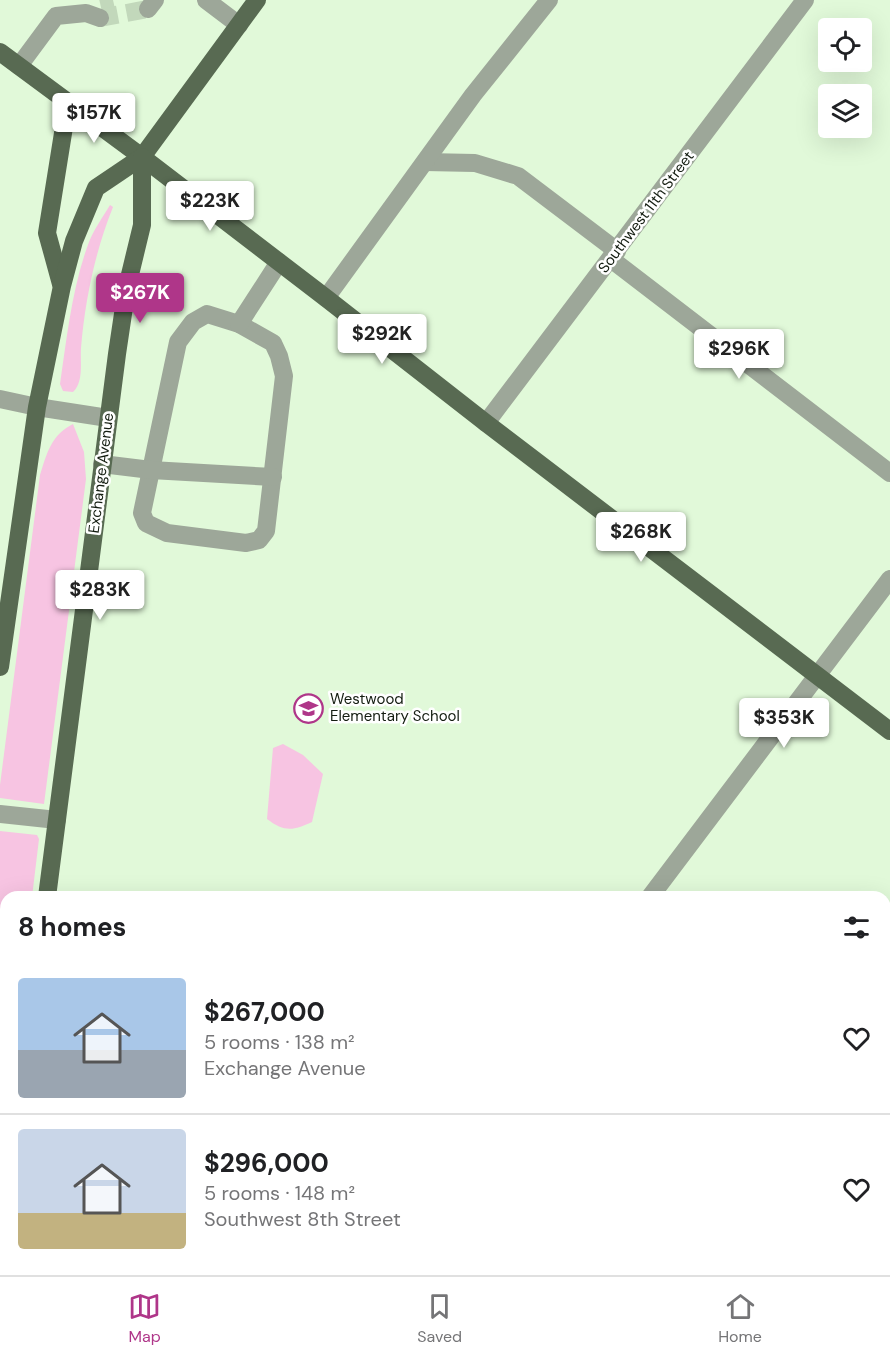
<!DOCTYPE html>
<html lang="en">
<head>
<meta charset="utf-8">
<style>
  body { margin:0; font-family:"DM Sans",sans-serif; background:#f6f6f6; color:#202124; height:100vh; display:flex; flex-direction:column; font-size:22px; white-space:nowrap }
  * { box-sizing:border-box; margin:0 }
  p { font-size:20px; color:#757577 }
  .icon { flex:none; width:33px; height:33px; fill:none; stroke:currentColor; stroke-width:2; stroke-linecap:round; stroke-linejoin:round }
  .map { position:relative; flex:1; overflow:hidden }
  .panel { position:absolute; left:0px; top:891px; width:891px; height:384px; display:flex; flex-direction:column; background:#fff; border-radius:18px 18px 0 0; box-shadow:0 6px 24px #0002 }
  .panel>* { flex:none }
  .buttons { position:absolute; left:818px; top:18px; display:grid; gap:12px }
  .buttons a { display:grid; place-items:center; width:54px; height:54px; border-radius:6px; background:#fff; box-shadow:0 6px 24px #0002; font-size:30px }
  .price { position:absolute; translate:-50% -51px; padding:0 14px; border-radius:6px; background:#fff; color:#222; font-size:20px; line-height:39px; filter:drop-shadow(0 2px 3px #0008) }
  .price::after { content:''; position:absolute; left:50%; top:36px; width:18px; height:14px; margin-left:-9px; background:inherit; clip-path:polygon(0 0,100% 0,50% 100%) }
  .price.selected { background:#af3689; color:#fff }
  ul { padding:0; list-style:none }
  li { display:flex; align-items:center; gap:18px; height:150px; padding:0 18px }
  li+li { border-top:2px solid #e0e0e0 }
  li span { display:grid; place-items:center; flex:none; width:168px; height:120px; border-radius:6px; color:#555 }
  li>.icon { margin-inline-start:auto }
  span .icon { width:72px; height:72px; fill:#fffc; stroke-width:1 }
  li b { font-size:26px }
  h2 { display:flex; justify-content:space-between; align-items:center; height:72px; padding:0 18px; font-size:26px }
  .tab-bar { display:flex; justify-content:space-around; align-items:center; height:84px; border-top:2px solid #e0e0e0; background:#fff; font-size:16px; color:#757577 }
  .tab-bar a { display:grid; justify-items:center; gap:3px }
  .tab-bar .selected { color:#af3689 }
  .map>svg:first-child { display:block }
</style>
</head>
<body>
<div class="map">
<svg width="890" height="1275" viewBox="0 0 890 1275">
  <rect width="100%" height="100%" fill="#e1f9d9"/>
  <!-- green -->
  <g fill="#f7c4e2">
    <path d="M110,205l3,2c-18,45 -28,93 -32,141 -1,14 3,34 -8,44l-10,-1 -3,-7c7,-47 12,-97 29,-142 5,-13 14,-25 21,-37z"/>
    <path d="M73,424l11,28 2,27 -42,325 -44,-6v-13l40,-310c7,-22 11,-40 33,-51z"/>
    <path d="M283,744l20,11 20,19 -11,48c-19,9 -28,10 -45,-3l6,-71z"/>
    <path d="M0,831l37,4 2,4 -7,58h-26v206l-6,48z"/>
  </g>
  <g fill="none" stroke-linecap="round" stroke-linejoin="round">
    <!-- minor-tunnel -->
    <g stroke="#c2d8bb" stroke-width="18" stroke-dasharray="18 9" stroke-linecap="butt">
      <path d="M100,3l13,-3"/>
      <path d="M100,18l48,-9"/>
    </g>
    <!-- minor -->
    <g stroke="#9da799" stroke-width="18">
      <path d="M206,0l33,25"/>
      <path d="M148,9l7,-9"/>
      <path d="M19,66l37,-50 30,-3 14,5"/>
      <path d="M425,162l50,1 43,13 99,75"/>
      <path d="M611,259l279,214"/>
      <path d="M326,298l147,-203 76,-95"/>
      <path d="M207,314l32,10 34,19 6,13 5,20 -18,155 -7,9 -13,3 -79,-10 -21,-10 -4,-10 36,-171 15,-20z"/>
      <path d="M239,324l40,-62"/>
      <path d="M0,399l37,8 71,11"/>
      <path d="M486,423l319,-423"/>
      <path d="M102,464l49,6 122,7"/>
      <path d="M0,814l57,6"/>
      <path d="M650,897l240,-318"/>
      <path d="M885,1246l5,4"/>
      <path d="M255,1269l16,6"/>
      <path d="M366,1275l5,-6"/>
    </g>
    <!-- major -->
    <g stroke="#586a52" stroke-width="18">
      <path d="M0,52l142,105 184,141 160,125 404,308"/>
      <path d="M61,284l-14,-51 21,-131"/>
      <path d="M0,667l37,-260 25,-121 12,-45 22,-53 46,-31 115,-157"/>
      <path d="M47,897l70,-543 10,-67 15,-62v-68"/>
      <path d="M0,1267l6,-47"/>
    </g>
  </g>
  <!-- icons -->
  <defs>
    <symbol id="school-ring" viewBox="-11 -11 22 22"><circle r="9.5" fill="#fff" stroke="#af3689" stroke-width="1.5"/><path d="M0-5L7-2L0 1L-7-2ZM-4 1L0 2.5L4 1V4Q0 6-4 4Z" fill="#af3689"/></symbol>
  </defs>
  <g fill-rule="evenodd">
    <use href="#school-ring" x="292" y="692" width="33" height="33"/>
  </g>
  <g text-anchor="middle" stroke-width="5" stroke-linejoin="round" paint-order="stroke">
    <!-- street labels -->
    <g font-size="15" fill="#141d11" stroke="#fff">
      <text transform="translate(646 212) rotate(-53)" y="5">Southwest 11th Street</text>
      <text transform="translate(101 473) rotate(-83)" y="5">Exchange Avenue</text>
    </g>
    <!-- poi labels -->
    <g font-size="15" fill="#141d11" stroke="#fff" text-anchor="start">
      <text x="330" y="704">Westwood<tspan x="330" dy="17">Elementary School</tspan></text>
    </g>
  </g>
</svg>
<div class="buttons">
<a><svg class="icon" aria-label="locate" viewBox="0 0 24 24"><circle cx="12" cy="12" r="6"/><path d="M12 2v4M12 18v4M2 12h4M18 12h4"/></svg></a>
<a><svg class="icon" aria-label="layers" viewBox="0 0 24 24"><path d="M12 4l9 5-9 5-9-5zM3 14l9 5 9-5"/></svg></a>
</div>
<b class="price" style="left:94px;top:144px">$157K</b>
<b class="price" style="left:210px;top:232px">$223K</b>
<b class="price selected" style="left:140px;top:324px">$267K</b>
<b class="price" style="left:382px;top:365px">$292K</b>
<b class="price" style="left:739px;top:380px">$296K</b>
<b class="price" style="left:641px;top:563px">$268K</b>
<b class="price" style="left:100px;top:621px">$283K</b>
<b class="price" style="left:784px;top:749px">$353K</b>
<section class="panel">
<h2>8 homes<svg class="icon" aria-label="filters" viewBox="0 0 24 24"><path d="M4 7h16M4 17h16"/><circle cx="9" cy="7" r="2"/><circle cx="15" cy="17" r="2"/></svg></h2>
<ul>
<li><span style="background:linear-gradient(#a9c7e8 60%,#9aa5b1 0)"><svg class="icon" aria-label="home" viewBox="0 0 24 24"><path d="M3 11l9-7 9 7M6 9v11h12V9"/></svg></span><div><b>$267,000</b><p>5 rooms · 138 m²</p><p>Exchange Avenue</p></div><svg class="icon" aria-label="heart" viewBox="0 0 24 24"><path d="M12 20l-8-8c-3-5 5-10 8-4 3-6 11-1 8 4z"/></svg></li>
<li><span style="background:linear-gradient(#c9d6e8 70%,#c2b280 0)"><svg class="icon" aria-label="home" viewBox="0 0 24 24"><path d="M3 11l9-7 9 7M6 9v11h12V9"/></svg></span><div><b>$296,000</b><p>5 rooms · 148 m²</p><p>Southwest 8th Street</p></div><svg class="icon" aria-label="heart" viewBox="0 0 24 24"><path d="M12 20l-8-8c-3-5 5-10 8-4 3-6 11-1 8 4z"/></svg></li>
</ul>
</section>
</div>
<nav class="tab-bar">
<a class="selected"><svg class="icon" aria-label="map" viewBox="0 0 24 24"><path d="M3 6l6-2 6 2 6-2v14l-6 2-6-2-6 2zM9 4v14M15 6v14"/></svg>Map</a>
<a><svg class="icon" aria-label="saved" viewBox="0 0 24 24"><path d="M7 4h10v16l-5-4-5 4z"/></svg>Saved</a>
<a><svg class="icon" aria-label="home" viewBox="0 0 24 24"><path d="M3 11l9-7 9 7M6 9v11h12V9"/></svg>Home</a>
</nav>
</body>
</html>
